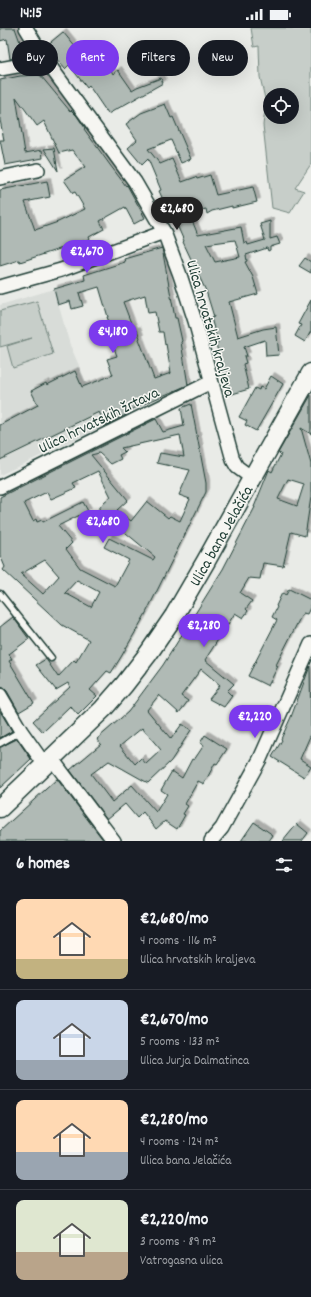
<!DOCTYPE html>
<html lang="en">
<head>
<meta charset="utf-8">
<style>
  body { margin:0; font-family:Dekko,sans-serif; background:#20242c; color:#f1f3f6; height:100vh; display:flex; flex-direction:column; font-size:15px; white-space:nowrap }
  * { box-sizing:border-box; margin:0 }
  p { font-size:13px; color:#9ea1a6 }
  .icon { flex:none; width:22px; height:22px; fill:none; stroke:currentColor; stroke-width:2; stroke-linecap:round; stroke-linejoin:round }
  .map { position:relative; height:813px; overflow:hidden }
  .drawer { display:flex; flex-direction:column; background:#171b24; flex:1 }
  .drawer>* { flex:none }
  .banner { position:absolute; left:12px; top:12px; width:287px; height:36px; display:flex; gap:8px }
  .fabs { position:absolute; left:263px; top:60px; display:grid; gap:8px }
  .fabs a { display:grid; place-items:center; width:36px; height:36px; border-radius:50%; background:#171b24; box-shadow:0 4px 16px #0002; font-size:20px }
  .price { position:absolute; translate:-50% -34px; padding:0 9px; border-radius:14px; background:#7c3aed; color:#fff; font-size:13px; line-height:26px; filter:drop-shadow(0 1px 2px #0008) }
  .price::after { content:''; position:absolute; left:50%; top:24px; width:12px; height:9px; margin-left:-6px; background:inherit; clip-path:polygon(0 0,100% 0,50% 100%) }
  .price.on { background:#222; color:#fff }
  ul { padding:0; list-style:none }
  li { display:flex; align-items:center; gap:12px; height:100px; padding:0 16px }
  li+li { border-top:1px solid #363941 }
  li span { display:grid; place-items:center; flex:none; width:112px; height:80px; border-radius:8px; color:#555 }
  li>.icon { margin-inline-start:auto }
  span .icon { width:48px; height:48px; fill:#fffc; stroke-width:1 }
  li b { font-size:17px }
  h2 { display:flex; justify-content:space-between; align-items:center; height:48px; padding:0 16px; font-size:17px }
  .tag { padding:0 14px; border-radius:18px; background:#171b24; box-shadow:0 4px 16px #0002; font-size:14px; line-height:36px }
  .tag.on { background:#7c3aed; color:#fff }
  .status { display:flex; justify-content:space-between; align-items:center; height:28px; padding:0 20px; background:#171b24; direction:ltr }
  .status svg { height:11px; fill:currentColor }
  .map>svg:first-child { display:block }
</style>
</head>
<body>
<div class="status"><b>14:15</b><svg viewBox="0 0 49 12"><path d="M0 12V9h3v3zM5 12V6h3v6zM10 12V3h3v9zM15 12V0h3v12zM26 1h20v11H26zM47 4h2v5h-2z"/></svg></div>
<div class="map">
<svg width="311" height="813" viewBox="0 0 311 813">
  <defs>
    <filter id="shadow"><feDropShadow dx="3.5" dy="-3.5" stdDeviation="0" flood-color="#0004"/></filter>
  </defs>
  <rect width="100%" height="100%" fill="#e9ebe7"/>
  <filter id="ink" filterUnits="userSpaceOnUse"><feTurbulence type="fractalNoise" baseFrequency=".025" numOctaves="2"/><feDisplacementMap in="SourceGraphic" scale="8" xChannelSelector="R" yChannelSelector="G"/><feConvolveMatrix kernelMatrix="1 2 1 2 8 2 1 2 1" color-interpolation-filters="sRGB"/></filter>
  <g filter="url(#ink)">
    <!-- built -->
    <path fill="#d8dcd8" d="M54,261l16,56 35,80 -105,50v-170z"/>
    <!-- green -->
    <g fill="#c7cec9" stroke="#73867e" fill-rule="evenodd">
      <path d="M251,0h60v136l-16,24 9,3 -14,22 -18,-5 -9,-83 3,-22 -6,-26 -1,-31 -5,1zM270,67h22v22h-22z"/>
      <path d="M37,273l16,53 -40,14 -6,-22 25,-8 -32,9v-36z"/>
    </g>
    <!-- building -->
    <g fill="#b0bab5" stroke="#1f3d34" fill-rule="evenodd" filter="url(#shadow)">
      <path d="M0,0h15l5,14 2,-1 3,15 -15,3 -3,-20 -7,2z"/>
      <path d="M63,4l27,33 14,-8 9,17 5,-4 14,20 5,-3 24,-9 2,5 -55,31 -19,-28 -2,2 -18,-23 -4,4 -19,-23z"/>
      <path d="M38,47l3,1 29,35 1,-1 6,6 8,12 -1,1 26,36 16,21 1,-1 18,33 -11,6 -9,-17 -25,14 4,8 -15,8 1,2 -70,23 -1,-2 -19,6v-76l47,-9 3,16 -25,5 10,28 23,-8 27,-13 -10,-17 -2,1 -9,-13 21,-13 -13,-17 -13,3 -15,-32 -7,5 -21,-29 9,56 17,-3 1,8 -38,7 -5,-25h4l-4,-20v-40l20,-4z"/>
      <path d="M165,76l6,14 2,-1 18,42 -10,4 -10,-23 -23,9 12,15 12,-5 10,23 14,-5 1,2 13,-4 6,20 37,-8 4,15 -25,6v-2l-20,5 -5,3 -1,-5 -17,4 9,22 43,-8 3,16 3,-1 1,3 17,-5 -5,-16 10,-3v18l7,-2 3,7 -10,3v3l-2,1 -1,-3 -21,7 1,6 -2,1 8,15 5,17 -29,8 9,35 25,-8 13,-2 3,28 -13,1 -1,-16 -21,7 3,9h-3l2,7 -3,1 6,25 -20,6 -13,-51 2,-1 -7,-25 3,-1 -8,-26 -23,-49 1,-1 -16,-36 -2,1 -7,-15 2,-1 -13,-31 -6,6 -14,-17 9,-8 -11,-16 15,-11zM235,212l5,17 -25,5 -9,-18z"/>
      <path d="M54,120l4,23 -14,-22z"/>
      <path d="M162,220l13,70h2l5,23 -1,1 7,43 -49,21 -14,7 1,2 -21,10 -6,-13 -99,48v-35l38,-20 -7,-14 15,-8 1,2 28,-14 7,16 31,-12 -6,-16 10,-3 -12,-32 4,-2 -2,-5h1l-9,-30 -20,6 4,13 -11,3 -2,-8 -12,4 -4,-16 31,-9 -1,-5 41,-13 -1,-3zM145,267l3,18 7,-1 4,20h4l2,13 1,-1 5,29 -17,6 -15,-40 1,-1 -3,-8 -3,1 -11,-29z"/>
      <path d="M305,230l6,4v11l-12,-7z"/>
      <path d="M311,272v31l-6,11 -10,-6 6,-11 -3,-1z"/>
      <path d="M271,348l12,8 -27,47 -11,-6 2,-4 -8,-4 16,-29 4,2 1,-3 4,2z"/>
      <path d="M311,367v39l-10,-6 10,36v33l-6,39 -14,-4 -8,34 -20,-3 -3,16 -11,-1 -9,15 12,8 -6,8 2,2 -5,7 -8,-5 -30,47 29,24 -7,7 5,5 -8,11 -15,-8 11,-14 -19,-16 -20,27 7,5 -9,12 -20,-18 -12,15 24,29 11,-15 9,6 -20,31 -23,22 -39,-22 -18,13 21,28 20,-17 24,27 11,-18 -6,-4 11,-19 10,7 10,-19 2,1 10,-15 -4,-2 5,-8 22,14 -10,15 -2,-1 -11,21 -6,-3 -13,23 3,2 -5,8 2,1 -8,14 -12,-8 -9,8 -13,-17 -6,6 -12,-14 -18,15 -37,-49 31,-26 -4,-5 31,-27 35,-47 60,-96 32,-62h-1l15,-37 3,2 9,-18 -3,-1zM288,451l16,5 -7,22 -19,-7zM142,700l19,22 -15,14 -5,-6 -6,6 -15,-18z"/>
      <path d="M191,376l15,79v9l-6,12 -55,111 -24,42 -10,16 -4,-2 -17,19 7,6 -19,19 -8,-9 -27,26 -10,-11 37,-34 -2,-4 -12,7 -20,-25 10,-6 12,18 16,-17 2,2 13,-22 -27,-15 -59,-55 2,-3 -5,-12v-58l156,-78 7,13 21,-6 -3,-18zM180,407l4,22 -24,-4 -3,10 33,7 -11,25 11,4 -10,22 -10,-5 -2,2 -21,-17 -16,20 -14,-11 11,-10 -37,-45 8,-2 12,11 10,-5 -2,-4 6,-3 -4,-4zM98,443l13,26 -6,4 -7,9 57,47 -2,3 -44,-22 -5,9 25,13 -14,26 -35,-18 -14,-19 6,-6 -14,-17 30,-15 -5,-9 -40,20 -1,-2 -5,2 -1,-3 -3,2 -9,-18 23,-11 4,7 25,-11 -3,-5zM45,532l14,16 -16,18 -22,-20zM77,552l22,12 -8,15 -26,-14z"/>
      <path d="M289,561l22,11v6l-4,8 -4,-1 -3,5 -24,47 2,1 -10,20 -20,-10 29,-56 -5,-3 5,-10 -1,-1 6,-13 4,2z"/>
      <path d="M13,589l16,22 -20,15 3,5 -3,2 25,42 -15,9 -12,-21 -3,-3 -4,-1v-60z"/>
      <path d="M310,638l1,68 -11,25 11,7 -7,11 -32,-20 10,-17 -1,-1 10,-22z"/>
      <path d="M0,683l12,20 -12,7z"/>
      <path d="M17,711l14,20 -31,29v-41z"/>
      <path d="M57,751l47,62h-104v-10z"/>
      <path d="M254,794l19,13 -4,6h-28z"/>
      <path d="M297,796l11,9 -6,8h-19z"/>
    </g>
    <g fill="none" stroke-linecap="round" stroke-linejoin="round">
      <defs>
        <g id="service">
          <path d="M0,566l51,64"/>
          <path d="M0,715l21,-12"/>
        </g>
        <g id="minor">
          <path d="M26,0l18,30 91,124 29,50 16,43 15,46 38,139 4,7 15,11"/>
          <path d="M0,41l28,-5 16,-6"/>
          <path d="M0,150l38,-8"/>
          <path d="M0,259l61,-17 103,-38"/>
          <path d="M0,459l211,-105"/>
          <path d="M0,667l21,36 24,34"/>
          <path d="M52,731l62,82"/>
          <path d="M211,813l11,-13 38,-69 51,-115"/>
        </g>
        <g id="secondary">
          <path id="s1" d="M0,780l103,-99 21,-24 24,-31 26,-38 32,-55 105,-188"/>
        </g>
      </defs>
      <!-- service casing -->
      <use href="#service" stroke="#1f3d34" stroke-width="9"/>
      <!-- minor casing -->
      <use href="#minor" stroke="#1f3d34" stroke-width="16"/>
      <!-- secondary casing -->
      <use href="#secondary" stroke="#1f3d34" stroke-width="21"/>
      <!-- service -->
      <use href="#service" stroke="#f6f6f2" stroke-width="6"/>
      <!-- minor -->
      <use href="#minor" stroke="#f6f6f2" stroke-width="13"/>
      <!-- secondary -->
      <use href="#secondary" stroke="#f6f6f2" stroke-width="18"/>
    </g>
  </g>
  <g text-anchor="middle" stroke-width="3" stroke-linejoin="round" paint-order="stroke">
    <!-- street labels -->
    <g font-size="16" fill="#1f3d34" stroke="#f6f6f2">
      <text transform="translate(212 300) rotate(74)" y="6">Ulica hrvatskih kraljeva</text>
      <text transform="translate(98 391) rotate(-26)" y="6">Ulica hrvatskih žrtava</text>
      <text dy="6" stroke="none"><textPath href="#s1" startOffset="353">Ulica bana Jelačića</textPath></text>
    </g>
  </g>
</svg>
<div class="fabs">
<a><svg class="icon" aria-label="locate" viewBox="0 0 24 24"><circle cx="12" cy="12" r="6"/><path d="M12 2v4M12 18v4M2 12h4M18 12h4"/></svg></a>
</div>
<b class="price on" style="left:177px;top:203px">€2,680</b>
<b class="price" style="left:87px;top:246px">€2,670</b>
<b class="price" style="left:113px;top:326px">€4,180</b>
<b class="price" style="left:103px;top:516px">€2,680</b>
<b class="price" style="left:204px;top:620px">€2,280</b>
<b class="price" style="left:255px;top:711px">€2,220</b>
<div class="banner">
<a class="tag">Buy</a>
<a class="tag on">Rent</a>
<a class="tag">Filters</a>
<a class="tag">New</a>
</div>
</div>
<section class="drawer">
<h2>6 homes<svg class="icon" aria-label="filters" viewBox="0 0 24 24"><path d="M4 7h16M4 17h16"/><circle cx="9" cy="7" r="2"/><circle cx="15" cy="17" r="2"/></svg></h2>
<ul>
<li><span style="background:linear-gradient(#ffd9b3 75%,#c2b280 0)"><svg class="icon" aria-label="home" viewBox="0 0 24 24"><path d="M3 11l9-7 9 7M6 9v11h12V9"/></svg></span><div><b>€2,680/mo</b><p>4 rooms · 116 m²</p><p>Ulica hrvatskih kraljeva</p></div></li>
<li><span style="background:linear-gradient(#c9d6e8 75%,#9aa5b1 0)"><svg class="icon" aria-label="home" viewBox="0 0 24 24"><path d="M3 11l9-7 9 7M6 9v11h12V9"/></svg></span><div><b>€2,670/mo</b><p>5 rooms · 133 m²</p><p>Ulica Jurja Dalmatinca</p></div></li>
<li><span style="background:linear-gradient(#ffd9b3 65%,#9aa5b1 0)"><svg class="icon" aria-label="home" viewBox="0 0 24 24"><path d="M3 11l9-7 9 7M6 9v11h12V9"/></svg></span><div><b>€2,280/mo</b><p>4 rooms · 124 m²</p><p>Ulica bana Jelačića</p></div></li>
<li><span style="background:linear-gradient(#dfe7d0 65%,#b9a48a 0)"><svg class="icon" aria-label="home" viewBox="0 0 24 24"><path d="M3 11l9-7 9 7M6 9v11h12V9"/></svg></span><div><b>€2,220/mo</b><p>3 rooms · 89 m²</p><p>Vatrogasna ulica</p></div></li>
</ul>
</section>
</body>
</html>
